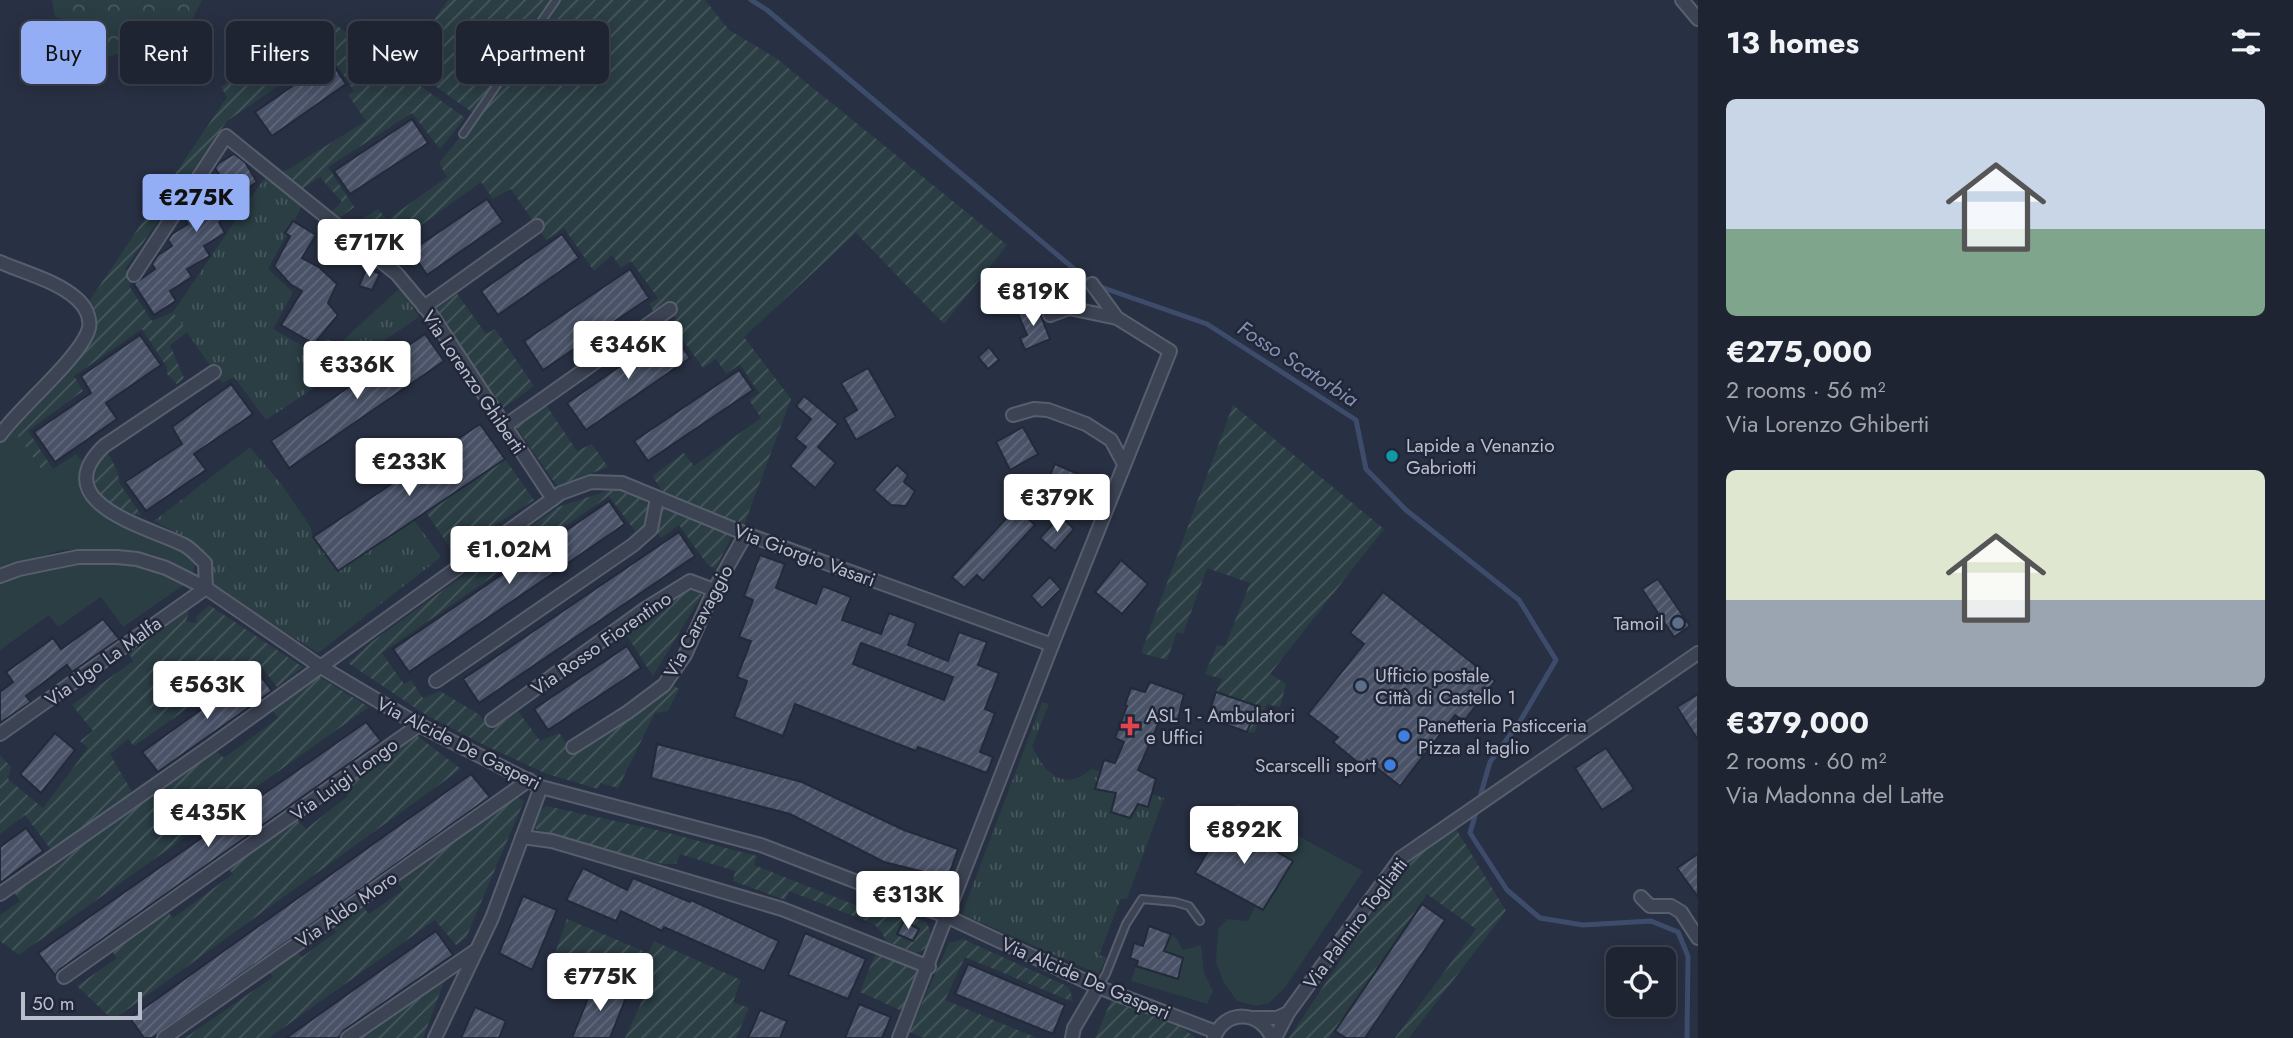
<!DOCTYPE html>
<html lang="en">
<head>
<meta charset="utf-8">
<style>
  body { margin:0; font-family:Jost,sans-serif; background:#2b303e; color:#f1f3f6; height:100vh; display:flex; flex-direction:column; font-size:26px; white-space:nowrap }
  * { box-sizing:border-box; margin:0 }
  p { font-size:23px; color:#a1a4ac }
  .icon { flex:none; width:38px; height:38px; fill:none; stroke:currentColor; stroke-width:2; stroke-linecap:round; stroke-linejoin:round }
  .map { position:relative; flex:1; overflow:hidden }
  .drawer { display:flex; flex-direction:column; background:#1e2432; width:595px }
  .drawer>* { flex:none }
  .banner { position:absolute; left:21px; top:21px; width:665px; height:63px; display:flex; gap:14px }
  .buttons { position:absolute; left:1606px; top:947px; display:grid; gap:14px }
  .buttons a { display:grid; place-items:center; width:70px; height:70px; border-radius:10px; background:#1e2432; box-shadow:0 4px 18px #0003,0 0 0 2px #3c414d; font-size:35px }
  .scale { position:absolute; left:21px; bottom:18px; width:121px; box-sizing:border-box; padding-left:7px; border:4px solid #b9becc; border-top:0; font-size:19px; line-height:24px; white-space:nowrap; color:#b9becc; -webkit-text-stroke:5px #212738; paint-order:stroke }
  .price { position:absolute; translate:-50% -60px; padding:0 16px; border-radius:7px; background:#fff; color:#222; font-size:23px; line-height:46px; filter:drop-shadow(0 2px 4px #0008) }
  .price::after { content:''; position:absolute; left:50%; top:42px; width:21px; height:16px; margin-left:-10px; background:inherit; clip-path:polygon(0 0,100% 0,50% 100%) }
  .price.active { background:#94aef6; color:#111 }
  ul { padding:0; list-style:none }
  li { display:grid; align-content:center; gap:14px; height:371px; padding:0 28px }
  li span { display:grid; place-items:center; height:217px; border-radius:10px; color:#555 }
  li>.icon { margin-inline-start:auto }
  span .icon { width:126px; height:126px; fill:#fffc; stroke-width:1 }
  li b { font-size:30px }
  h2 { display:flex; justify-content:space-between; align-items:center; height:84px; padding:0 28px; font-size:30px }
  .pill { padding:0 24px; border-radius:10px; background:#1e2432; box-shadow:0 4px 18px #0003,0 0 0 2px #3c414d; font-size:24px; line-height:63px }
  .pill.active { background:#94aef6; color:#111 }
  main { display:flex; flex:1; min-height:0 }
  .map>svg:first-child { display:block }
</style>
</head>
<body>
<main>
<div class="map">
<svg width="1698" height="1038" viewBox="0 0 1698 1038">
  <defs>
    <pattern id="forest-crowns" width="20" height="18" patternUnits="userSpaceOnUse" patternTransform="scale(1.75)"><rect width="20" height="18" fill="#2a3e44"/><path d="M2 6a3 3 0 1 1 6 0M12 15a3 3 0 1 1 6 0" fill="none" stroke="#47585e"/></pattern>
    <pattern id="park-tufts" width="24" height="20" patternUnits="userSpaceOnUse" patternTransform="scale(1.75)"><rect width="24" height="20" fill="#2a3e44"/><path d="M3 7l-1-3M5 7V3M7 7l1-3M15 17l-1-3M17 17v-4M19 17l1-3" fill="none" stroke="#47585e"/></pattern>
    <pattern id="garden-furrows" width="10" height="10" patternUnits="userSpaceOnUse" patternTransform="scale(1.75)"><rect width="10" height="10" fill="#2a3e44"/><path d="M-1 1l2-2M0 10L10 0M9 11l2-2" fill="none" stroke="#47585e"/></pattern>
    <pattern id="building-hatch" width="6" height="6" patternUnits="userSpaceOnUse" patternTransform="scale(1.75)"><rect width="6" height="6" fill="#495267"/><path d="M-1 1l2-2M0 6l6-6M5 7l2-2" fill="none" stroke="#61697c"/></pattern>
  </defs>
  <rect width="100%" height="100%" fill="#283043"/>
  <!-- grass -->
  <g fill="#2a3e44">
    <path d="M11,427l34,47 31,-20 8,8 -5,15 12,27 32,23 45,18 17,8 10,10 -2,10 -41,-18 -40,-6 -50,1 -62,18v-127z"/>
    <path d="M107,563l44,5 33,17 -61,42 -22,-30 -43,30 -9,-12 -49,35v-68l48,-16z"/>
    <path d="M1237,803l126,68 -77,115 -17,17 -13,3 -19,-5 -14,-20 -7,-19 2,-33 9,-10 21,2 7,-15 8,4 30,-49 -68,-39z"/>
    <path d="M1171,934l6,5 6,11 18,-5 3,28 9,18 -6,13 -76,-23 5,-15 42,13 5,-21 -19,-7z"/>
  </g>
  <!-- forest -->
  <path fill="url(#forest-crowns)" d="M52,0h150l-22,44 -16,11 -25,5 -18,-7 -20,5 -10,-7 -17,-28 -19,-6z"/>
  <!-- park -->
  <g fill="url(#park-tufts)">
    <path d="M266,176l36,30 -34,63 25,23 -20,37 41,23 12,-13 13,5 61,-56 19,29 -153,103 -32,-43 -12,6 -49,-71z"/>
    <path d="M250,447l32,38 28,41 3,11 25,33 76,-50 27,37 -123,96 -106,-68 -3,-25 -17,-19 -38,-20z"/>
    <path d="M1042,702l7,2 -17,42c12,27 33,47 59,23l9,2 -5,18 23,-3 -7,26 19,6 8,-14 11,3 3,-13 12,4 -37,101 -6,-1 -22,57 8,3 -9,16 -136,-60z"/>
  </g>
  <!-- garden -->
  <g fill="url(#garden-furrows)" fill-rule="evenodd">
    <path d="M448,0h257l24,30 47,28 231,187 -63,79 -88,-91 -112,104 47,62 -47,126 -81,-33 -11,-16 32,-23 10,13 67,-48 -12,-18 10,-7 -19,-29 -14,10 -10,-15 -13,9 -32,-45 5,-4 -6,-9 -13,8 -8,-14 9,-6 -27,-37 -10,7 -9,-13 -18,16 -30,-43 -18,12 -35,-51 -18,10 -12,-17 -93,67 -24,-17 -2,-13 16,-10 9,11 60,-43 -8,-14 38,-47 -74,-53z"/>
    <path d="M329,20l136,98 -25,31 -28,-36 -84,54 26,40 -16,12 -7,-6 11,-11 -22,-25 -18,12 -20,-16 84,-52 -18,-26 6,-4 -26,-39 -101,69 -102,148 9,6 -5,11 23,35 21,-9 15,20 -18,13 14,33 -7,6 -10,-10v-7l-25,-38 -68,47 9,15 -55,40 25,38 -8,5 -34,-47 66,-70 19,-27 1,-14 -9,-13 139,-206 -6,-10 42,-30 7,8z"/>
    <path d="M452,287l34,47 9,-5 39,57 -32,23 -70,-107z"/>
    <path d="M542,399l35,52 15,-7 16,23 -51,19 -45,-65z"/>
    <path d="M1233,405l151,124 -114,145 16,10 -6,23 -13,-3 -13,29 -7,-1 10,-26 -41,-14 6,-13 -17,-5 12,-29 8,1 25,-63 -43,-15 -24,66 -6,-2 -10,28 -26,-7z"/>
    <path d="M104,446l13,24 3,14 22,32c-19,-4 -49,-15 -49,-38 -1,-11 7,-22 11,-32z"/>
    <path d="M505,459l29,41 -81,52 -27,-40z"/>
    <path d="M613,489l27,9 9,7 -3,20 -11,6 -26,-35 -227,157 22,31 7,-4 12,18 17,-7 40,24 11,15 27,-19 22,30 19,-8 14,20 100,-68 6,4 -11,22 -13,2 -37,75 -18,-5 -2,6 -51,-15 -61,-28 -60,-31 -78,-52 25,-22 185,-134z"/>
    <path d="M662,508l70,28 -17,33 -8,-5 -28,-39 -18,13 -4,-6z"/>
    <path d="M690,588l12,7 -49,81 -27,-42z"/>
    <path d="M181,605l8,7 -3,9 10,2 1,-7 12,-11 94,62 -26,20 -21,-27 -122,86 -6,-7 -18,15 26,45 75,-53 13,12 54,-40 -9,-13 44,-32 56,34 -350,248 -19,-14v-26l20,-14 -10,-14 45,-32 -30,-40 -25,19v-79l11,12 -3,12 35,29 45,-60 -8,-7 13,-10 -21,-26 61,-44 -8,-16z"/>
    <path d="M411,731l50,38 -348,251 -36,-34 40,-28 -9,-12 55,-39 10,11 60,-44 -8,-10 68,-48 13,13 42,-33 -8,-14z"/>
    <path d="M511,793l13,8 -58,137 -10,7 -21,-25 -166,118h-84l88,-61 -8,-11 28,-19 9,10 34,-25 -7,-11 28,-20 12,13 34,-24 -10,-14z"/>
    <path d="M546,806l107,23 104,27 -3,9 129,51 4,-8 39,14c8,13 6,26 -10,31l-30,-12 -5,-10 -7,-7 -85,-33 -4,9 -52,-19 2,-10 -55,-17 -4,10h-13l-110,-27 -15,-6 -4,-4c0,-11 4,-15 12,-21zM904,921l15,8 -6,12 -15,-7z"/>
    <path d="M1455,827l51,84 -97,127h-14l81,-109 -49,-35 -98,144h-40l119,-179z"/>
    <path d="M567,919l81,34 6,-12 87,39 -8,22 16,6 -13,30h-111l20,-44 -92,-35z"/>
    <path d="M963,939l106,48 4,15 -108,-45 -20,43 92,38h-113l-15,-6 40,-89z"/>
    <path d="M878,947l44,18 -20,46 -42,-19z"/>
    <path d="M449,969l-26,69h-75z"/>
    <path d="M1113,997l60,24 23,17h-101z"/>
  </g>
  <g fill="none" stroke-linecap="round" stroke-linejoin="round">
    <!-- stream -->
    <g stroke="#3e4c6b" stroke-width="5">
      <path d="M751,0l16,10 325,274 115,40 149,96 10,49 40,41 113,90 37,60 -37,63 -29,39 -11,38"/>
      <path d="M1477,809l-7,24 37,57 33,28 43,7 68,-4 27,11 10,24 -1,82"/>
    </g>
  </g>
  <!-- building -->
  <g fill="url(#building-hatch)" stroke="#232a3a" stroke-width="2" fill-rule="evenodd">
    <path d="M330,60l16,24 -74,52 -17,-24z"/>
    <path d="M412,119l16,24 -78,51 -16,-23z"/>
    <path d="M234,154l11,8 12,20 -23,15 7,12 -22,13 6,11 -21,13 6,10 -23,13 5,8 -22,14 6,10 -22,14 -20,-31 21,-15 -3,-5 6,-9 14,-9 -4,-6 4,-6 16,-10 -5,-8 5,-7 16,-10 -5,-7 4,-6 17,-10 -5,-8 4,-5z"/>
    <path d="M487,199l16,23 -76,53 -16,-24z"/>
    <path d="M293,221l23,14 -14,23 17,9 18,17 -9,19 10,12 -24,29 -33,-19 21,-34 -12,-7 -16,-18 16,-30 -5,-3z"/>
    <path d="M562,234l17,24 -81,57 -17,-24z"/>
    <path d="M367,268l13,6 -8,16 -13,-4z"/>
    <path d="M630,269l19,29 -106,72 -19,-29z"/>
    <path d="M1037,306l13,33 -25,11 -5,-12 7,-3 -9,-21z"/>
    <path d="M671,331l19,27 -104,72 -19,-27z"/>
    <path d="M425,334l19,27 -155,107 -18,-27z"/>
    <path d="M140,335l21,30 -55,38 11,16 -62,43 -21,-30 57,-39 -10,-17z"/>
    <path d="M989,347l10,13 -11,9 -10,-12z"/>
    <path d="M868,368l28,49 -40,23 -12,-22 13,-8 -16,-27z"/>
    <path d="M739,370l14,20 -105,71 -14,-20z"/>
    <path d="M231,384l22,30 -59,40 12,16 -60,41 -21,-29 57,-38 -10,-17z"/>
    <path d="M804,396l34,28 -20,23 18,16 -21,25 -25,-22 16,-19 -11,-9 16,-19 -15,-13z"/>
    <path d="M480,424l25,35 -167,112 -25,-34z"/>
    <path d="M1023,427l15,27 -28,16 -14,-28z"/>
    <path d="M1055,464l23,10 -13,29 -23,-10z"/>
    <path d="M897,465l11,10 -4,7 11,9 -9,15 -15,-1 -17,-15z"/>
    <path d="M609,501l16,23 -216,148 -16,-23z"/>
    <path d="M1016,508l19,17 -52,56 -6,-6 -13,13 -12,-11z"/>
    <path d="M1060,516l14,13 -19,22 -15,-13z"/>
    <path d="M679,532l16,24 -216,147 -16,-24z"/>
    <path d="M760,555l25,9 -9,24 40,16 7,-18 28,11 -9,23 39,14 8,-21 27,10 -8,22 40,16 11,-29 28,10 -9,23 21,8 -14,36 10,4 -15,39 13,5 -6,16 -69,-26 -2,4 -121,-47 -12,32 -49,-19 13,-36 -10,-4 14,-36 -12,-4 14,-37 -9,-4zM861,643l92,34 -9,23 -91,-36z"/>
    <path d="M1121,560l27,24 -26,30 -27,-22z"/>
    <path d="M1050,577l11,12 -19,19 -11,-12z"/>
    <path d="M1658,579l32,47 -16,11 -32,-48z"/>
    <path d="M1383,592l112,89 -31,40 -9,-6 -55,71 -33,-26 -5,6 -29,-24 5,-5 -30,-23 56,-70 -14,-11z"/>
    <path d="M103,619l16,20 -47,33 -5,-7 -41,31 5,6 -31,21v-31l13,-10 -7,-10 47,-34 8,11z"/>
    <path d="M627,646l14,22 -93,62 -14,-21z"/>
    <path d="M256,670l16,21 -114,81 -16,-20z"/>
    <path d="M1150,682l34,12 -7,29 -16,-5 -23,52 18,9 -8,28 -10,-3 -8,14 -19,-6 5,-19 -21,-4 9,-29 11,3 9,-21 -9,-4 12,-32 -2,-1 6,-17 14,4z"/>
    <path d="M1216,692l41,14 -10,26 -40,-14z"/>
    <path d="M1698,694v46l-21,-33z"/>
    <path d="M366,722l15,19 -322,229 -4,5 -17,-22z"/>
    <path d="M55,733l20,17 -34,43 -21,-19z"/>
    <path d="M657,744l145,38 102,48 54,19 -10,29 -64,-16 -94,-48 -139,-36z"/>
    <path d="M1606,748l28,41 -32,21 -27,-42z"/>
    <path d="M471,774l19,23 -338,241h-8l-14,-20z"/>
    <path d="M1225,822l68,39 -30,49 -68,-37z"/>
    <path d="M26,828l17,23 -43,32v-36z"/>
    <path d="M1698,854v43l-21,-29z"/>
    <path d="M583,868l44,22 6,-12 57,24 1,-2 88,41 -15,30 -100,-44 -2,4 -41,-20 -5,10 -50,-21z"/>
    <path d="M523,896l34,14 -25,60 -33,-17z"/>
    <path d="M1422,904l23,16 -80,118h-19l-11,-7z"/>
    <path d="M904,921l15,8 -6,12 -16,-7z"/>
    <path d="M1149,926l22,8 -7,17 19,7 -5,21 -42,-13 2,-5 -8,-3 4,-15 9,3z"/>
    <path d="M436,931l17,24 -110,76 -3,5 -3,2h-51z"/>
    <path d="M805,933l61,26 -18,40 -60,-24z"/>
    <path d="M968,964l97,41 -12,29 -98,-40z"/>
    <path d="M595,981l32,14 -17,43h-38z"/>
    <path d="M859,1004l32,13 -9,21h-37z"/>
    <path d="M475,1007l31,14 -7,17h-38z"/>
    <path d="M760,1010l27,11 -7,17h-32z"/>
  </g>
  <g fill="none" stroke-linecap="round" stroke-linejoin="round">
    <defs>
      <g id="lane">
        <path d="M463,134l93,-134"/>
        <path d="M1098,987l8,-13 20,-50 16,-25 33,3 14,4 11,15"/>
      </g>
      <g id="street">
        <path d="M1682,0l16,19"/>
        <path d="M0,262c25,11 57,19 77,37 8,7 14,18 12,29 -7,28 -69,79 -89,107"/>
        <path d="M134,275l92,-139 171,138 36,43 120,182"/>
        <path d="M424,307l113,-81"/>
        <path d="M1050,315l19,-7 48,10"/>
        <path d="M1013,415l21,-6 14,1 38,14 25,16 13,24"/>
        <path d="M505,426l165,-117"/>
        <path d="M0,576l19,-7 59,-12h39l20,2 29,9 40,20 115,79 98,58 122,62 220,58 187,72 150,70 118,45"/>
        <path d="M206,588l-1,-25c-7,-6 -13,-14 -21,-18 -36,-18 -139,-42 -80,-99l110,-74"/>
        <path d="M1052,645l118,-294 -53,-33 -25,-34"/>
        <path d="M436,681l197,-136 18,-16 6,-31"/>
        <path d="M492,720l153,-111 45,-28 24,9"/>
        <path d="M0,734l206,-146"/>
        <path d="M573,747l55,-35 36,-27 21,-30 29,-65 32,-56"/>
        <path d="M522,837l30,4 230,68 147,58"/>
        <path d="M0,894l211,-148 350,-253 30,-11 31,1 124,51 306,111 -153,393"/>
        <path d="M1641,897l9,9h21l10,6 17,26"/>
        <path d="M64,977l355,-252"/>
        <path d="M1254,1018h23l11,-5 113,-155 297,-205"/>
        <path d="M164,1038l365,-258"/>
        <path d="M348,1038l127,-87"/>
        <path d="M435,1038l57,-120 49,-131"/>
        <path d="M1072,1038l2,-10 24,-41"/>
        <path d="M1214,1038c10,-29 47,-28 58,0"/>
        <path d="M1275,1038l13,-25"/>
      </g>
    </defs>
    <!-- lane casing -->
    <use href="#lane" stroke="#575e6d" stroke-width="10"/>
    <!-- street casing -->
    <use href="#street" stroke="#575e6d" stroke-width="16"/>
    <!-- lane -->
    <use href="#lane" stroke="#3c4353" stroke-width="6"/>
    <!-- street -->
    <use href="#street" stroke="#3c4353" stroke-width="12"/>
  </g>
  <!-- markers -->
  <circle fill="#0f9aa8" stroke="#212738" stroke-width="2.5" cx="1392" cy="456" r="7"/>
  <g fill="#5c6f8a" stroke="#212738" stroke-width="2.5">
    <circle cx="1678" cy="623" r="7"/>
    <circle cx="1361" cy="686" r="7"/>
  </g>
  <path fill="#e0444e" stroke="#212738" stroke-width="2.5" d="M1126.5 715.5h7v7h7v7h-7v7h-7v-7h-7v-7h7z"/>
  <g fill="#3f7fe0" stroke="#212738" stroke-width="2.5">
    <circle cx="1404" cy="736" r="7"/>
    <circle cx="1390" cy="765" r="7"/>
  </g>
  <g text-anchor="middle" stroke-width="5" stroke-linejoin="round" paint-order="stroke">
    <!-- street labels -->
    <g font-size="19" fill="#b9becc" stroke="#212738">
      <text transform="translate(474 382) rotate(56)" y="7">Via Lorenzo Ghiberti</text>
      <text transform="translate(805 555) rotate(20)" y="7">Via Giorgio Vasari</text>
      <text transform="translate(698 621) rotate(-62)" y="7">Via Caravaggio</text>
      <text transform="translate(601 643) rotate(-35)" y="7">Via Rosso Fiorentino</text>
      <text transform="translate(103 661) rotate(-36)" y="7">Via Ugo La Malfa</text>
      <text transform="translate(459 743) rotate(27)" y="7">Via Alcide De Gasperi</text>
      <text transform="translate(344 779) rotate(-36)" y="7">Via Luigi Longo</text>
      <text transform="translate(346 909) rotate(-35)" y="7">Via Aldo Moro</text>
      <text transform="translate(1355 923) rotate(-53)" y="7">Via Palmiro Togliatti</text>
      <text transform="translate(1086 978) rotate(23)" y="7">Via Alcide De Gasperi</text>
    </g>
    <!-- poi labels -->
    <g font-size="19" fill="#b9becc" stroke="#212738" text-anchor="start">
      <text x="1406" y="452">Lapide a Venanzio<tspan x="1406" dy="22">Gabriotti</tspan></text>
      <text x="1664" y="630" text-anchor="end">Tamoil</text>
      <text x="1375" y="682">Ufficio postale<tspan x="1375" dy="22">Città di Castello 1</tspan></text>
      <text x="1146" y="722">ASL 1 - Ambulatori<tspan x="1146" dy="22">e Uffici</tspan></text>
      <text x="1418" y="732">Panetteria Pasticceria<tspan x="1418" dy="22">Pizza al taglio</tspan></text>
      <text x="1376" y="772" text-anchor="end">Scarscelli sport</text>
    </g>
    <!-- water labels -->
    <g font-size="21" font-style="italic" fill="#8290b2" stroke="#212738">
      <text transform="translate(1298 364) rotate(33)" y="7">Fosso Scatorbia</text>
    </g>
  </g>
</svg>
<div class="buttons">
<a><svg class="icon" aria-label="locate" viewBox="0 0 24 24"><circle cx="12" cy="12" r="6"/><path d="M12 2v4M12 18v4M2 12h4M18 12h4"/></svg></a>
</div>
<div class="scale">50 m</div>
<b class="price active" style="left:196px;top:234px">€275K</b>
<b class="price" style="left:369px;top:279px">€717K</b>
<b class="price" style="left:1033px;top:328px">€819K</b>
<b class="price" style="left:628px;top:381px">€346K</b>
<b class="price" style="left:357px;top:401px">€336K</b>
<b class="price" style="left:409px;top:498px">€233K</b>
<b class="price" style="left:1057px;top:534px">€379K</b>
<b class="price" style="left:509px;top:586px">€1.02M</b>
<b class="price" style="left:207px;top:721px">€563K</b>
<b class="price" style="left:208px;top:849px">€435K</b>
<b class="price" style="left:1244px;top:866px">€892K</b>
<b class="price" style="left:908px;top:931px">€313K</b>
<b class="price" style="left:600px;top:1013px">€775K</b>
<div class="banner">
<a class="pill active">Buy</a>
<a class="pill">Rent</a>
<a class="pill">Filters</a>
<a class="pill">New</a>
<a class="pill">Apartment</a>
</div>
</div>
<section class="drawer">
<h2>13 homes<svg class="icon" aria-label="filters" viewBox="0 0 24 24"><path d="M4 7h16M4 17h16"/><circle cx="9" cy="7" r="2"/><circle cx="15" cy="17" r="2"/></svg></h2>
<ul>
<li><span style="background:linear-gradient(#c9d6e8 60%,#7fa58c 0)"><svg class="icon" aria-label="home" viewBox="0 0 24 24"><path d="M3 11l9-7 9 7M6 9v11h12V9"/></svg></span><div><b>€275,000</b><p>2 rooms · 56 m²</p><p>Via Lorenzo Ghiberti</p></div></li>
<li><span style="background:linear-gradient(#dfe7d0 60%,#9aa5b1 0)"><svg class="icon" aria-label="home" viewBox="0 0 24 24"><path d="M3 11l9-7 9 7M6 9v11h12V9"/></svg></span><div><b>€379,000</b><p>2 rooms · 60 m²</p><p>Via Madonna del Latte</p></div></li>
</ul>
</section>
</main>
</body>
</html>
